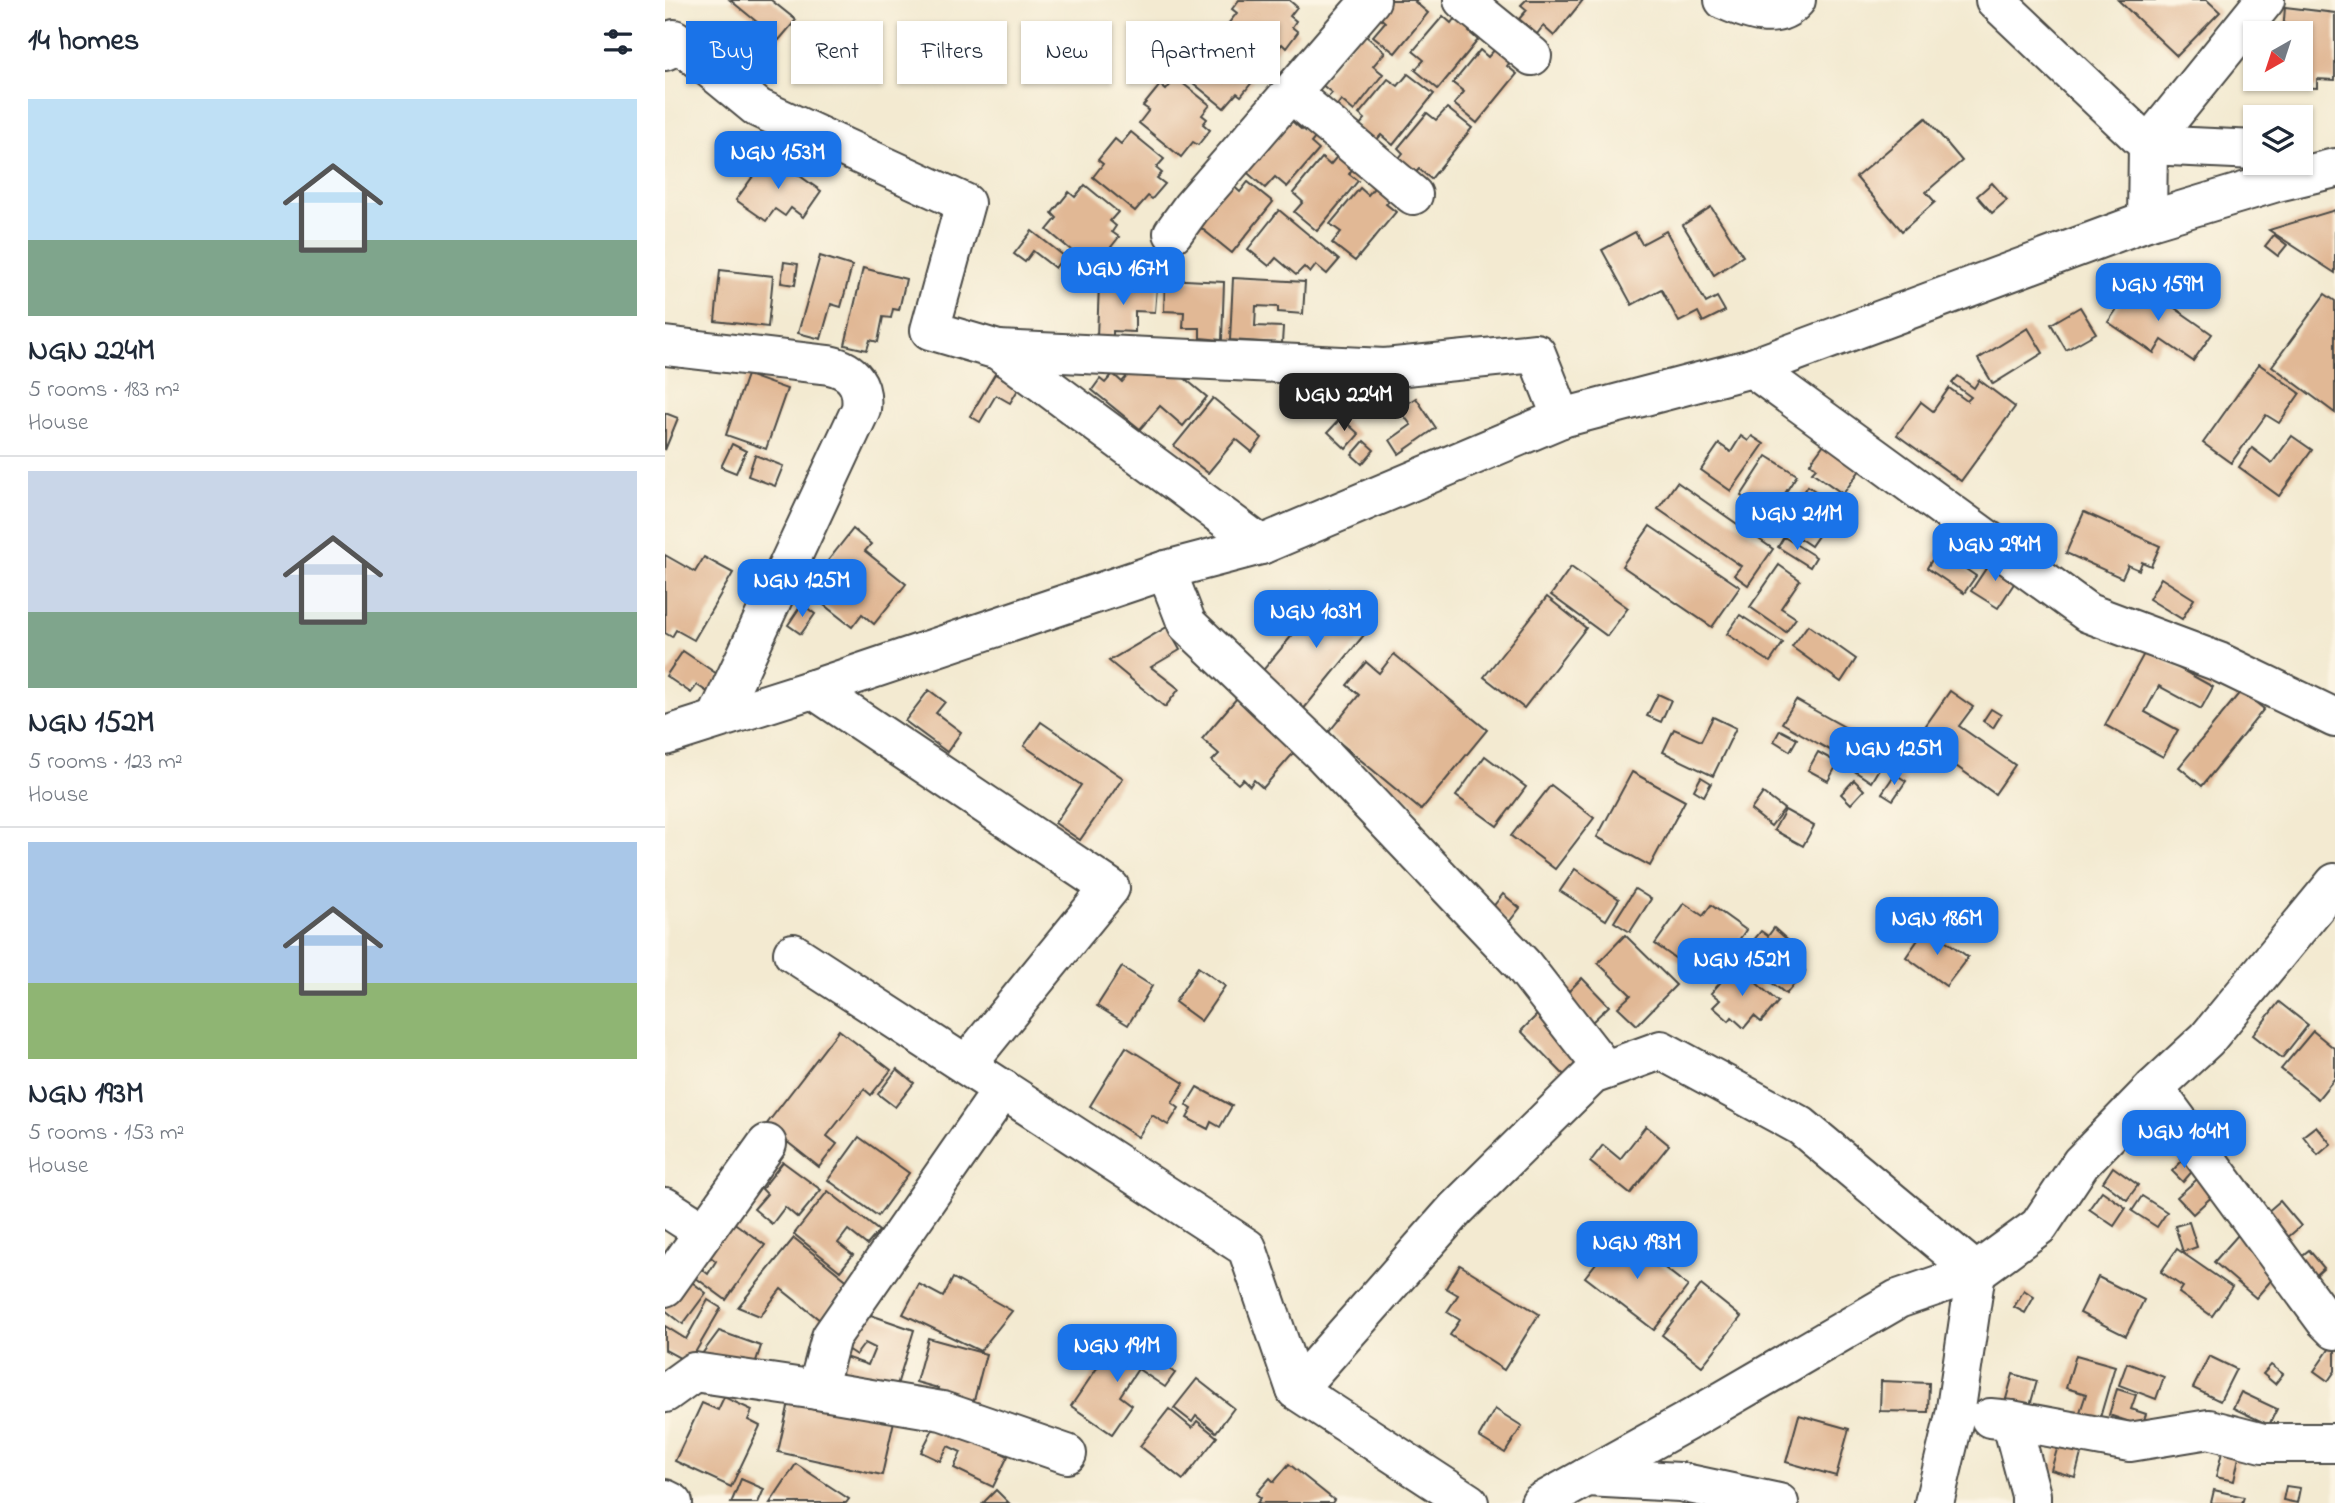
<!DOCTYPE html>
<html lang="en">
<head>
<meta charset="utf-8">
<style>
  body { margin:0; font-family:"Indie Flower",sans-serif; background:#f6f6f7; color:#1f2937; height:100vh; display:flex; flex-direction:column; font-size:26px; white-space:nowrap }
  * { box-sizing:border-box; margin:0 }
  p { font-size:23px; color:#747a83 }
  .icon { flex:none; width:38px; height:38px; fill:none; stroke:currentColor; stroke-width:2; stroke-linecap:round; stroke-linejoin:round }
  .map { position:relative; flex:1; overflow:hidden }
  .side { display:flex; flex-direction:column; background:#fff; width:665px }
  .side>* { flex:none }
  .banner { position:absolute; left:21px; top:21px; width:665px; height:63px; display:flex; gap:14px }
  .needle { width:46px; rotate:219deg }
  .controls { position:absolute; left:1578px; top:21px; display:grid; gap:14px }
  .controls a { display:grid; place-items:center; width:70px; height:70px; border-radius:0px; background:#fff; box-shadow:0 2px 5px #0004; font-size:35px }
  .price { position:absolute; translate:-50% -60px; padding:0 16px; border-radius:14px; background:#1a73e8; color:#fff; font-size:23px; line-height:46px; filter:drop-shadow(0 2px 4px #0008) }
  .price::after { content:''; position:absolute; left:50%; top:42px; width:21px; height:16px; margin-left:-10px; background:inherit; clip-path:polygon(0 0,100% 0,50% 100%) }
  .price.selected { background:#222; color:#fff }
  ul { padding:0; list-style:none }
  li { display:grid; align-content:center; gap:14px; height:371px; padding:0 28px }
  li+li { border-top:2px solid #e0e1e3 }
  li span { display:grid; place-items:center; height:217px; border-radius:0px; color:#555 }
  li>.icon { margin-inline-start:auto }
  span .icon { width:126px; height:126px; fill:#fffc; stroke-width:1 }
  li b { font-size:30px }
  h2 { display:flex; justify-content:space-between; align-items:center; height:84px; padding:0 28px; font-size:30px }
  .tag { padding:0 24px; border-radius:0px; background:#fff; box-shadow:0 2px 5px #0004; font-size:24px; line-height:63px }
  .tag.selected { background:#1a73e8; color:#fff }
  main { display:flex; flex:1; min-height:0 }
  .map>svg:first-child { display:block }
</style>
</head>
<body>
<main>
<section class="side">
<h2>14 homes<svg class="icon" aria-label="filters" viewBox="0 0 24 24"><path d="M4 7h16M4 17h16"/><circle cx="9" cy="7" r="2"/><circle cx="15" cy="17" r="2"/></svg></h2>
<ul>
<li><span style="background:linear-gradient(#bfe0f5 65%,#7fa58c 0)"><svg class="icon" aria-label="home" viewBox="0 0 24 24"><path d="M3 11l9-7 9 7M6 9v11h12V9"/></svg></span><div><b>NGN 224M</b><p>5 rooms · 183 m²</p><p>House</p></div></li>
<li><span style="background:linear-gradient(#c9d6e8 65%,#7fa58c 0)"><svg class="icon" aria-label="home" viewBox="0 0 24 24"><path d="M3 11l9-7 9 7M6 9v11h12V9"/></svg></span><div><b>NGN 152M</b><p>5 rooms · 123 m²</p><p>House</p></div></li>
<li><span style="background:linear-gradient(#a9c7e8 65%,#8fb573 0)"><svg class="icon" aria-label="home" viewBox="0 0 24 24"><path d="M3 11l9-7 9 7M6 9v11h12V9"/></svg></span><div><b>NGN 193M</b><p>5 rooms · 153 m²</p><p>House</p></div></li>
</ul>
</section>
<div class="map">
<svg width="1670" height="1503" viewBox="0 0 1670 1503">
  <rect width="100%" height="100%" fill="#fcf5e5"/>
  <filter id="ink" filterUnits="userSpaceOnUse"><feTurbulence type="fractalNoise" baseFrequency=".0143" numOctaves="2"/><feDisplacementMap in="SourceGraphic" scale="14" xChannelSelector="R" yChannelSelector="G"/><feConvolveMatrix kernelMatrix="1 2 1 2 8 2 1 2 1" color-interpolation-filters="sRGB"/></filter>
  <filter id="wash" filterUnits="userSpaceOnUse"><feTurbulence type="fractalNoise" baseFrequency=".00686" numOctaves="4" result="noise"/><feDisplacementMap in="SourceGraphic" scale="28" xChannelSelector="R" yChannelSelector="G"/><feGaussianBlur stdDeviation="1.57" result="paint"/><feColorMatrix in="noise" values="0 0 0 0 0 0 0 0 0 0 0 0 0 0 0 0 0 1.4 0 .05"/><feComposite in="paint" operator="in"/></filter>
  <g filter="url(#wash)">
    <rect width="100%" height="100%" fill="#f3ead1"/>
    <g id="blocks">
      <!-- building -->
      <g fill="#e1b895">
        <path d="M65,0h41l25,20 -17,20z"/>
        <path d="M574,0h50l8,7 -7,9 6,5 -4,6 6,5 -12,16 -4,-4 -13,16 -42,-35 10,-12 -5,-4z"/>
        <path d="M724,0h28l-2,2 13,11 -33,40 -22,-17 12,-14 -8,-7z"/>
        <path d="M861,0h57l-29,36 -11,-10 -6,8 -18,-15 8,-9 -6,-5z"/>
        <path d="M1453,0h89l13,12 -43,44z"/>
        <path d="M1620,7l50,6v67l-18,-1v9l-18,-1v-8h2v-46h-18z"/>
        <path d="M795,11l16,13 -7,8 9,8 -40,49 -23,-19 9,-10 -11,-9 30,-35 8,7z"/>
        <path d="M555,29l33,27 -8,10 6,4 -5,5 7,6 -12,15 -4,-3 -13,15 -42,-34 10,-13 -5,-4 17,-20 5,4z"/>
        <path d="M696,32l24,20 -12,14 10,8 -29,37 -13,-11 -5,7 -10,-8 6,-6 -12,-10z"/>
        <path d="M832,47l15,12 -5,7 10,8 -40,49 -23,-19 10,-12 -11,-9 27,-33 8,7z"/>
        <path d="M743,74l26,20 -41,51 -12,-10 -7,8 -18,-14 9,-10 -6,-5 29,-35 10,7z"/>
        <path d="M511,78l34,27 -8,10 5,4 -4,5 7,6 -12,15 -5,-3 -12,15 -42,-34 10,-13 -6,-4 17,-21 6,5z"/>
        <path d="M782,108l25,20 -41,51 -12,-10 -7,8 -17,-14 8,-10 -5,-5 29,-35 9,7z"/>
        <path d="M621,116l16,14 6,-8 12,10 -9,11 8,7 -32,37 -12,-10 -10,11 -23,-20z"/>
        <path d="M1261,118l36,43 -36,31 9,10 -33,29 -46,-54z"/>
        <path d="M466,132l33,27 -8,9 6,5 -5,5 8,6 -13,15 -4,-3 -13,15 -42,-34 10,-13 -5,-4 17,-21 6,5z"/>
        <path d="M675,153l15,12 -6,9 9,7 -41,50 -23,-19 9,-10 -10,-9 29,-35 8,7z"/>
        <path d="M104,154l52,37 -18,26 -12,-9 -6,8 -10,-7 -9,12 -30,-21z"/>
        <path d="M564,182l11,10 8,-10 25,20 -41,51 -37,-30z"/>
        <path d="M713,183l15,13 -7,8 10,8 -41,49 -23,-18 9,-11 -11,-8 30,-36 8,7z"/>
        <path d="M1327,183l15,17 -15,13 -15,-17z"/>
        <path d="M420,185l33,27 -8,9 6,5 -4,6 7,5 -12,15 -5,-3 -13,16 -42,-35 10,-12 -5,-5 17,-21 6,5z"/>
        <path d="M1046,207l32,49 -29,19 -31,-50z"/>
        <path d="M614,210l60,50 -12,14 -11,-9 -6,8 -6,-6 -8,8 -20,-17 -7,8 -21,-17z"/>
        <path d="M1670,210v63l-66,-43z"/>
        <path d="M367,231l32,25 -9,12 -22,-17 -8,11 -11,-8z"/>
        <path d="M1001,231l40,72 11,-6 8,14 -22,11 -5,-10 -19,10 -18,-33 -29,16 -30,-55 33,-18 7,12z"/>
        <path d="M1609,235l13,10 -9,11 -13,-10z"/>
        <path d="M155,256l32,10 -11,41 -10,-3 -10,35 -23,-6z"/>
        <path d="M119,262l14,2 -3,21 -14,-2z"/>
        <path d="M198,268l43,11 -7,31 -6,-1 -2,9 -8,-1 -5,25 -8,-2 -3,10 -22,-5z"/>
        <path d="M55,270l53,6 -5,51 -53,-6z"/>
        <path d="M568,278l72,4 -2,32 -25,-2v-5l-22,-1 -1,20 28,1 -1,16 -52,-3z"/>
        <path d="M500,279l59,3 -2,58 -22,-2v-10h-17l1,-16 -20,-1z"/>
        <path d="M1471,281l76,53 -19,27 -31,-21 -8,13 -46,-31z"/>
        <path d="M434,284l58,3 -2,25 -20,-1v21l-22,-1v7l-16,-1z"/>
        <path d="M1660,294l10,7v112l-63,-47z"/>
        <path d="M1415,307l16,26 -30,17 -15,-26z"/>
        <path d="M1363,328l15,25 -50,31 -15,-25z"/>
        <path d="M1594,364l41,29 -21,30 -13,-8 -35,48 -28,-20z"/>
        <path d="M512,372l30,25 -24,29 -23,-20 -20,23 -48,-39 8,-11 5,4 8,-9 9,8 7,-8z"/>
        <path d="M330,374l24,14 -9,15 -14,-8 -16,27 -10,-6z"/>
        <path d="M82,375l40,14 -21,60 -40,-14z"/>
        <path d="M1293,376l16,12 5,-8 36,27 -54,74 -64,-46 24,-33 12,9 16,-23 18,13 4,-4 -19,-14z"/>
        <path d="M548,398l49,40 -10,14 -16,-13 -28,34 -34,-27z"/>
        <path d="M751,398l20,30 -37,26 -9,-14 21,-15 -12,-16z"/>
        <path d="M0,413l13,5 -13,32z"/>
        <path d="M676,418l18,16 -13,15 -18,-17z"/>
        <path d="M1076,436l7,5 4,-5 12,8 -33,47 -30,-21 18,-26 12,8z"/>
        <path d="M1627,436l20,14 -33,46 -40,-29 13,-19 20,15z"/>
        <path d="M699,441l10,9 -12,14 -10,-9z"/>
        <path d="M67,444l14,7 -10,22 -15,-6z"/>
        <path d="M1159,444l36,26 -17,24 -31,-22 4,-4 -6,-5z"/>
        <path d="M90,455l28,11 -8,20 -27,-10z"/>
        <path d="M1102,456l30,19 -27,41 -29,-20z"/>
        <path d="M1012,482l96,67 -25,36 -14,-10 7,-9 -83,-57z"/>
        <path d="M1143,486l30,21 -27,39 -30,-20z"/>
        <path d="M1419,512l76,34 -9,20 -9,-4 -3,8 -11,-5 -6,13 -56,-25z"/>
        <path d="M985,526l90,61 -28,40 -90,-61z"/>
        <path d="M188,529l18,15 -6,7 41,33 -32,40 -12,-10 -10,13 -47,-37z"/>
        <path d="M1119,537l32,20 -6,10 -32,-20z"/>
        <path d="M1273,550l38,26 -12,17 -37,-25z"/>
        <path d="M0,555l30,17 9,-15 29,16 -39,67 -18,-10 -4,7 -7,-4z"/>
        <path d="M1328,558l26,18 -21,32 -27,-17z"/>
        <path d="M1114,565l21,15 -19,28 15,10 -10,14 -36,-25z"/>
        <path d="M906,567l57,41 -21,28 -56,-41z"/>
        <path d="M1496,578l33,21 -12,20 -33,-20z"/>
        <path d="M665,590l43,34 -71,87 -43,-36z"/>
        <path d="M882,597l39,31 -62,80 -40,-31z"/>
        <path d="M137,604l13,10 -14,20 -13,-9z"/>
        <path d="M1075,615l43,28 -13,19 -43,-28z"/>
        <path d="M1143,625l48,34 -15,23 -49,-35z"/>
        <path d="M502,627l13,23 -29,17 28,22 -14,18 -56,-46z"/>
        <path d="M1481,650l67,37 -12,22 -42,-23 -14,26 33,18 -15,27 -58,-32z"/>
        <path d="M18,651l37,25 -11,17 -12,-8 -6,8 -25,-17z"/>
        <path d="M729,654l93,76 -66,80 -93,-77 31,-38 -12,-10 19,-23 13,11z"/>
        <path d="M264,690l16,12 -9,11 25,19 -14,20 -42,-31z"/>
        <path d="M1285,691l23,16 -14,19 56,39 -20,29 -78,-56z"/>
        <path d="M1576,691l23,18 -62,77 -23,-19z"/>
        <path d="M993,694l13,6 -10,22 -14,-6z"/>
        <path d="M572,698l60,51 -34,39 -9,-8 -4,6 -7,-7 -5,5 -26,-23 7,-7 -17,-15z"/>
        <path d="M1131,700l59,33 -13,24 -60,-34z"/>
        <path d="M1326,709l10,6 -8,13 -10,-7z"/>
        <path d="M1048,717l23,11 -23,48 -50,-24 11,-23 27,12z"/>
        <path d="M376,722l82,56 -43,62 -25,-17 26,-38 -57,-39z"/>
        <path d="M1115,730l17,9 -7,12 -16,-10z"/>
        <path d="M1198,742l23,15 -15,25 -24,-16z"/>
        <path d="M1153,752l20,11 -10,18 -20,-11z"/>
        <path d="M820,756l41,31 -29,39 -41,-30z"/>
        <path d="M967,772l53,29 -35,65 -53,-29z"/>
        <path d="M1230,774l11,7 -13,19 -11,-7z"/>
        <path d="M1036,777l10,6 -7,13 -10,-6z"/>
        <path d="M1189,780l10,10 -13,14 -10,-10z"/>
        <path d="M886,785l43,33 -39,51 -44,-33z"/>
        <path d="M1098,793l21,16 -13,17 -20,-16z"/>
        <path d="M1120,810l29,16 -11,20 -29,-16z"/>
        <path d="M910,869l44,30 -13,21 -46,-29z"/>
        <path d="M970,889l16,10 -21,33 -16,-10z"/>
        <path d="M838,894l17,14 -11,14 -17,-14z"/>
        <path d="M1019,903l19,13 8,-11 35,25 -37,52 -54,-38z"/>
        <path d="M1262,927l41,30 -22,29 -40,-29z"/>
        <path d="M1109,928l17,15 -4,5 15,11 -5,6 8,6 -19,23 -46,-37 21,-26 7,5z"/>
        <path d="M960,935l51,50 -39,40 -19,-18 13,-12 -33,-32z"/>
        <path d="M1071,965l42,37 -17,20 -7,-6 -10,12 -12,-11 -3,4 -16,-14 7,-7 -9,-7z"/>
        <path d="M457,967l30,19 -24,39 -31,-19z"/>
        <path d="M533,967l27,19 -24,35 -26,-19z"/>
        <path d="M917,978l27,28 -17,16 -26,-28z"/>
        <path d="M1614,1002l29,23 -26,33 -29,-23z"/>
        <path d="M877,1010l45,46 -21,21 -45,-46z"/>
        <path d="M174,1030l52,40 -20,25 -7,-6 -37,47 10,8 -18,23 -53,-42z"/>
        <path d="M1648,1031l22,18v29l-17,21 -37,-30z"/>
        <path d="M461,1047l58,36 -12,20 7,5 -11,17 -16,-10 -14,22 -48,-31z"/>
        <path d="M232,1069l17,14 -19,24 -17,-13z"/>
        <path d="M532,1087l35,19 -12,21 -9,-5 -3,7 -21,-11 5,-9 -6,-4z"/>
        <path d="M981,1126l23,19 -39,49 -40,-32 13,-17 17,14z"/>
        <path d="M1651,1126l15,18 -13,11 -15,-19z"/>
        <path d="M194,1137l50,36 -31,43 -50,-36z"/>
        <path d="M1520,1158l10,10 -12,14 -11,-11z"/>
        <path d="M118,1162l38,28 -23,28 -13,-11 -13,17 -18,-15 13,-15 -5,-5z"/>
        <path d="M1448,1167l25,18 -11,15 -24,-18z"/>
        <path d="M1538,1174l15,17 -25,23 -16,-17z"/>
        <path d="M163,1191l51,40 -12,14 -19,-15 -10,13 15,12 -13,16 -46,-37z"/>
        <path d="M1437,1191l24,17 -12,18 -25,-17z"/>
        <path d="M1477,1196l25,16 -10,15 -25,-16z"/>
        <path d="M1615,1201l21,25 -21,18 -21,-25z"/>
        <path d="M68,1222l32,23 -39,55 -34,-25 6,-9 10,8 8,-13 -14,-10z"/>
        <path d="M1524,1222l8,25 -14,5 -8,-26z"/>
        <path d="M955,1233l68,53 -34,44 -69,-53z"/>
        <path d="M1573,1235l41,36 -23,27 -42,-36z"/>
        <path d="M129,1238l56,45 -30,37 -39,-31 -21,27 -22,-9z"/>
        <path d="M1512,1249l55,38 -20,29 -33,-23 4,-6 -22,-15z"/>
        <path d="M1644,1250l15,18 -14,13 -16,-19z"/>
        <path d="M795,1265l79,49 -35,56 -54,-35 10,-15 -13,-8 11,-17 -12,-7z"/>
        <path d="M19,1276l22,17 -23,31 -18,-14v-8z"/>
        <path d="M1433,1277l46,23 -18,36 -46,-23z"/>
        <path d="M288,1278l59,33 -32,40 -77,-37 16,-30 24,13z"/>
        <path d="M1036,1285l40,32 -39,49 -40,-31z"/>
        <path d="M1359,1290l10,7 -9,16 -11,-6z"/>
        <path d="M43,1300l13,8 -32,55 -24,-13v-24l21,13z"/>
        <path d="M200,1313l49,17 -21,68 -55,-16 7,-25 23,8 7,-17 -10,-5 -9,12 -12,-8z"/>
        <path d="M54,1331l42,15 -10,30 -52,-18z"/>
        <path d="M454,1336l56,37 -10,14 -27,-18 -18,27 12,9 -20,29 -41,-28z"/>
        <path d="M263,1338l58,16 -14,54 -37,-9 3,-11 -22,-6z"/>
        <path d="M1665,1348l5,3v20l-7,10 -14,-10z"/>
        <path d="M1411,1355l39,11 -16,55 -20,-6 7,-21 -20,-6z"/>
        <path d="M1544,1356l27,13 -16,32 -27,-13z"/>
        <path d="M1462,1363l37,14 -8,22 -37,-14z"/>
        <path d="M1606,1365l12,9 -8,10 -12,-10z"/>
        <path d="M1348,1374l24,7 -9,32 -24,-7z"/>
        <path d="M532,1379l37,29 -18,24 -20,-16 -4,6 -18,-14z"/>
        <path d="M1216,1381l48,2 -1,29 -48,-1z"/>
        <path d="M1452,1389l19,6 -5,14 15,5 -4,12 -33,-11z"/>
        <path d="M1576,1392l36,17 -8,16 -36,-17z"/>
        <path d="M59,1397l28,13 -4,10 12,6 -29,61 -56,-26 27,-58 16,7z"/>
        <path d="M125,1398l104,23 -12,54 -104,-23z"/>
        <path d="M504,1409l23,19 5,-7 20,16 -34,43 -43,-34z"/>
        <path d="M830,1409l27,17 -17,27 -26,-16z"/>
        <path d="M1134,1415l50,14 -13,47 -50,-14z"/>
        <path d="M272,1421l71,35 -15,31 -39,-19 7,-16 -13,-6 -8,15 -19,-9z"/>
        <path d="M1395,1439l23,7 -8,31 -24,-7z"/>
        <path d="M1557,1452l17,5 -5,24 -18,-4z"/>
        <path d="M131,1464l53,35 -3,4h-76z"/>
        <path d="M624,1464l45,36 -2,3h-75l4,-5 -5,-4 14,-16 4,4z"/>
        <path d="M76,1479l23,10 -6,14h-27z"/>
        <path d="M1621,1486l14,2 -3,15 -14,-3z"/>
        <path d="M331,1490l13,13h-26z"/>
        <path d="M1549,1490l30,7 -2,6h-31z"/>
      </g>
    </g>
  </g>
  <g filter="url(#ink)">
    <use href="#blocks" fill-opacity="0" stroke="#494844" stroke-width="2"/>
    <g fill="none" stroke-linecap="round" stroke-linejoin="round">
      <defs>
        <g id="minor">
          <path d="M798,0l69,56"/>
          <path d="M1059,0c23,10 52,23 72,0"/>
          <path d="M1330,0l153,145 -1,76"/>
          <path d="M0,51l9,-12 84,69 207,95 -35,127 68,20 263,195"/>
          <path d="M626,93l122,102"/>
          <path d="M1483,145l117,-145"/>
          <path d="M1483,145l108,5"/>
          <path d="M508,233l18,-25 180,-208"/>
          <path d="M0,346l164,19c24,5 35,20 32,44l-144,309"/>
          <path d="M333,350l387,18 151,-15 26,65"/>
          <path d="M1087,368l336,245 131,49 116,56"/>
          <path d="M501,570l21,54 134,128 202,213 82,105"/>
          <path d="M148,689l297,199 -144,177"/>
          <path d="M0,736l148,-47 353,-119 95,-25 301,-127 190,-50 395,-147 130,-39 58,-14"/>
          <path d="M128,953l454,295 49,142 173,113"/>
          <path d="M1489,1088l171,232 10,10"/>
          <path d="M0,1207l39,25"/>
          <path d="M0,1287l102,-143"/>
          <path d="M152,1390l125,21 125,43"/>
          <path d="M631,1390l160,-181 136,-134 69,-25 140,76 175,146 -21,143 -21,88"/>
          <path d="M0,1393l29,-21 123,18 14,-53 172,-248"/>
          <path d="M1325,1418l21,2 20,75v8"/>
          <path d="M1346,1420l119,22 79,-13 54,14h72"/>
          <path d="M922,1477l93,5 99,21"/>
          <path d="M0,1499l8,4"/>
          <path d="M875,1503l160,-89 198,-115 78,-27 63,-46 42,-63 73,-75 53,-49 128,-156"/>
        </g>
      </defs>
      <!-- minor casing -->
      <use href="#minor" stroke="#494844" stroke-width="42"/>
      <!-- minor -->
      <use href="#minor" stroke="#fff" stroke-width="38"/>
    </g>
  </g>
</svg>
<div class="controls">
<a><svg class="needle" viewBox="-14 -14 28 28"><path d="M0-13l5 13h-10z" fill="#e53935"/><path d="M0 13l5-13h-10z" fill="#747a83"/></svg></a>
<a><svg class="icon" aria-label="layers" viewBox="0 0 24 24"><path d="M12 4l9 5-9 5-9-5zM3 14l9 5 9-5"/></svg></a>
</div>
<b class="price" style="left:113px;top:191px">NGN 153M</b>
<b class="price" style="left:458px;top:307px">NGN 167M</b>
<b class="price" style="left:1493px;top:323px">NGN 159M</b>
<b class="price selected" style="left:679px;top:433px">NGN 224M</b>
<b class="price" style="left:1132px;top:552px">NGN 211M</b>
<b class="price" style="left:1330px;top:583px">NGN 294M</b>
<b class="price" style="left:137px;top:619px">NGN 125M</b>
<b class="price" style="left:651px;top:650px">NGN 103M</b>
<b class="price" style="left:1229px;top:787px">NGN 125M</b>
<b class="price" style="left:1272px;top:957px">NGN 186M</b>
<b class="price" style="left:1077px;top:998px">NGN 152M</b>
<b class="price" style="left:1519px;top:1170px">NGN 104M</b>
<b class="price" style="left:972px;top:1281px">NGN 193M</b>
<b class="price" style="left:452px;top:1384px">NGN 191M</b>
<div class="banner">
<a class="tag selected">Buy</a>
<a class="tag">Rent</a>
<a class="tag">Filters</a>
<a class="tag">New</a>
<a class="tag">Apartment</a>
</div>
</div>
</main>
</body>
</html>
